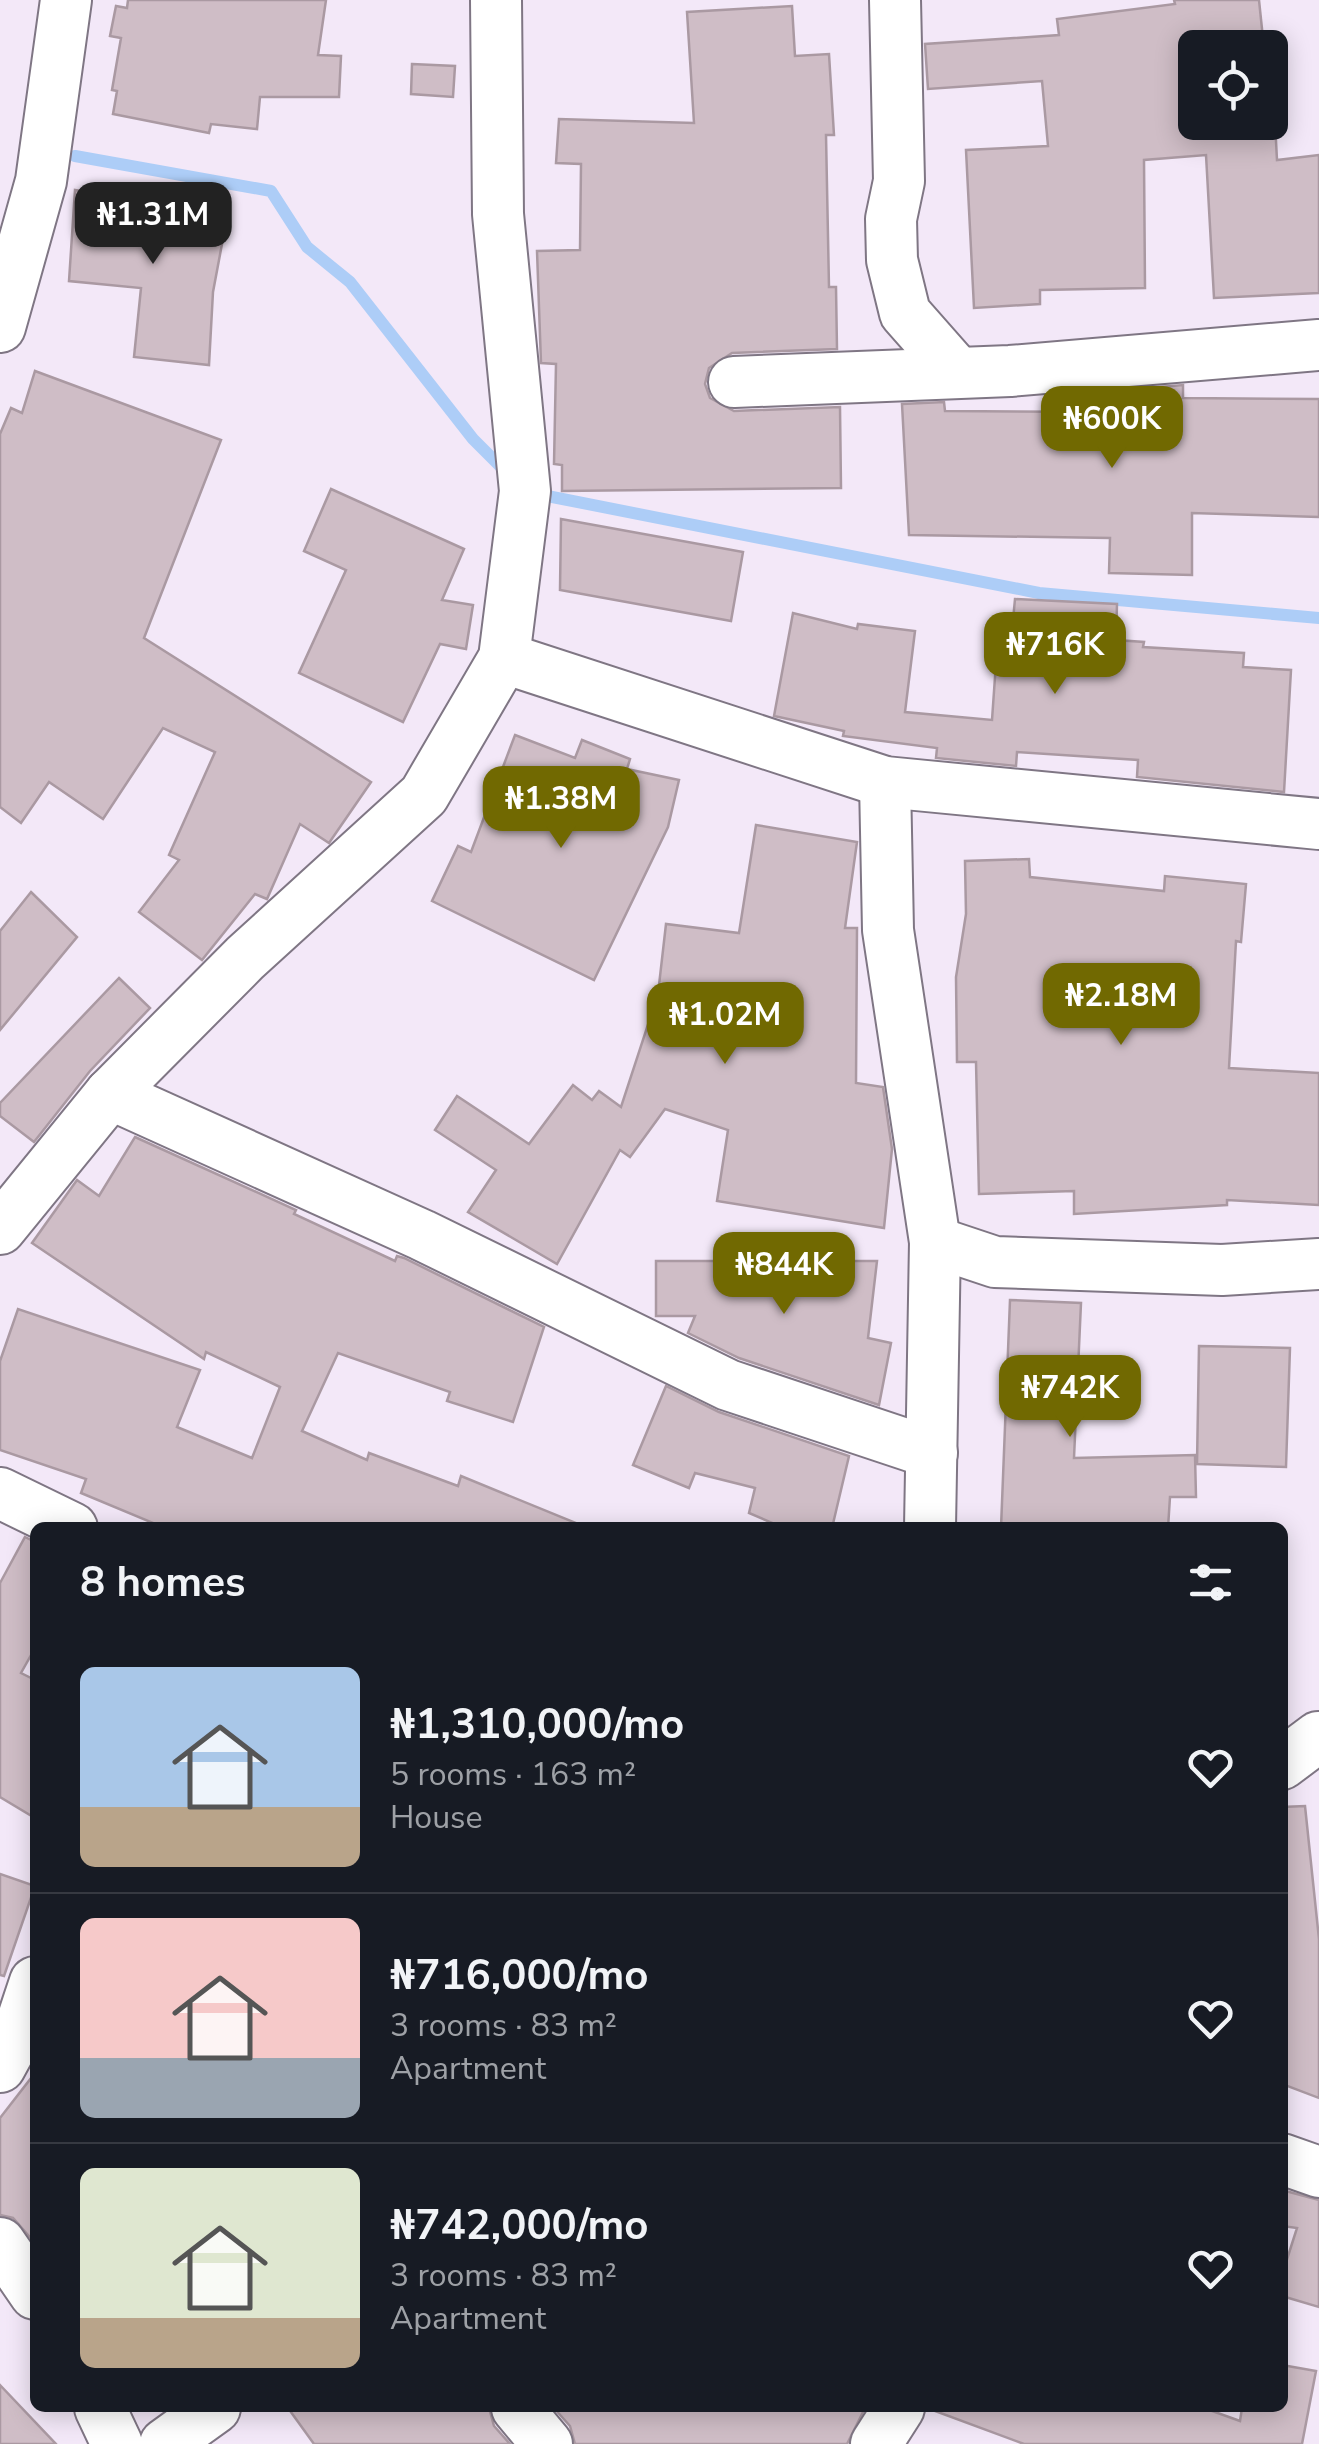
<!DOCTYPE html>
<html lang="en">
<head>
<meta charset="utf-8">
<style>
  body { margin:0; font-family:"Nunito Sans",sans-serif; background:#242831; color:#f1f3f6; height:100vh; display:flex; flex-direction:column; font-size:38px; white-space:nowrap }
  * { box-sizing:border-box; margin:0 }
  p { font-size:32px; color:#9ea1a6 }
  .icon { flex:none; width:55px; height:55px; fill:none; stroke:currentColor; stroke-width:2; stroke-linecap:round; stroke-linejoin:round }
  .map { position:relative; flex:1; overflow:hidden }
  .drawer { position:absolute; left:30px; top:1522px; width:1258px; height:890px; display:flex; flex-direction:column; background:#171b24; border-radius:15px; box-shadow:0 5px 25px #0003 }
  .drawer>* { flex:none }
  .fabs { position:absolute; left:1178px; top:30px; display:grid; gap:20px }
  .fabs a { display:grid; place-items:center; width:110px; height:110px; border-radius:15px; background:#171b24; box-shadow:0 5px 25px #0003; font-size:50px }
  .price { position:absolute; translate:-50% -85px; padding:0 22px; border-radius:20px; background:#716901; color:#fff; font-size:32px; line-height:65px; filter:drop-shadow(0 2px 5px #0008) }
  .price::after { content:''; position:absolute; left:50%; top:60px; width:30px; height:22px; margin-left:-15px; background:inherit; clip-path:polygon(0 0,100% 0,50% 100%) }
  .price.on { background:#222; color:#fff }
  ul { padding:0; list-style:none }
  li { display:flex; align-items:center; gap:30px; height:250px; padding:0 50px }
  li+li { border-top:2px solid #363941 }
  li span { display:grid; place-items:center; flex:none; width:280px; height:200px; border-radius:15px; color:#555 }
  li>.icon { margin-inline-start:auto }
  span .icon { width:120px; height:120px; fill:#fffc; stroke-width:1 }
  li b { font-size:42px }
  h2 { display:flex; justify-content:space-between; align-items:center; height:120px; padding:0 50px; font-size:42px }
  .map>svg:first-child { display:block }
</style>
</head>
<body>
<div class="map">
<svg width="1319" height="2444" viewBox="0 0 1319 2444">
  <rect width="100%" height="100%" fill="#f3e8f8"/>
  <g fill="none" stroke-linecap="round" stroke-linejoin="round">
    <!-- stream -->
    <g stroke="#adcdf7" stroke-width="12">
      <path d="M75,156l196,35 36,56 43,35 123,157 36,36"/>
      <path d="M537,494l502,99 280,25"/>
    </g>
  </g>
  <!-- building -->
  <g fill="#cfbdc6" stroke="#aa99a2" stroke-width="2.5">
    <path d="M128,0h198l-8,55 23,1 -2,41h-79l-3,32 -46,-5 -2,9 -96,-19 4,-23 -5,-1 9,-52 -11,-2 6,-30 11,2z"/>
    <path d="M1174,0h85l5,48h-69v74h80l2,38 42,-5v138l-105,5 -8,-143 -62,5 1,128 -105,2v14l-66,4 -8,-158 82,-4 -6,-65 -114,8 -3,-45 134,-9 -2,-16 118,-15z"/>
    <path d="M792,6l3,50 34,-2 5,81h-8l3,152h7l1,62 -105,4 -23,15 -4,16 5,14 24,13 106,-4 1,81 -279,3v-26l-8,-1 2,-100 -15,-1 -4,-112 43,-1 1,-86 -25,-1 3,-44 135,4 -7,-111z"/>
    <path d="M412,64l43,2 -2,31 -42,-3z"/>
    <path d="M75,190l153,22 -15,80 -4,73 -75,-8 7,-69 -72,-7z"/>
    <path d="M35,371l186,69 -77,198 227,144 -42,61 -29,-19 -33,75 -12,-5 -53,66 -63,-48 40,-52 -10,-5 46,-103 -52,-24 -60,91 -54,-37 -28,41 -21,-16v-373l11,-26 11,5z"/>
    <path d="M1183,385v13l136,1v118l-127,-4v62l-83,-2 1,-35 -201,-3 -7,-131 42,-2 1,9 155,1 1,-20z"/>
    <path d="M331,489l133,60 -22,51 31,5 -7,44 -26,-5 -37,78 -104,-49 47,-103 -42,-19z"/>
    <path d="M561,519l182,33 -12,69 -171,-31z"/>
    <path d="M1015,599l102,5 -1,36 28,2 -1,5 101,6 -1,14 48,3 -7,122 -147,-15 1,-17 -121,-8 -1,14 -80,-8 1,-10 -94,-12 1,-5 -70,-15 19,-103 64,16 1,-5 57,7 -10,81 87,8 7,-100h14z"/>
    <path d="M515,735l60,23 7,-18 48,19 -3,10 52,11 -11,47 -74,153 -162,-79 26,-55 13,6z"/>
    <path d="M756,825l101,17 -12,86h12l-1,155 27,4 9,62 -8,79 -167,-27 11,-71 -63,-21 -35,48 -10,-7 -63,114 -89,-52 28,-42 -61,-40 22,-34 72,48 44,-59 19,15 7,-9 22,16 37,-113 8,-70 73,9z"/>
    <path d="M1029,859l1,18 134,14 1,-15 81,8 -5,58 -5,-1 -7,127 90,5v132l-92,-5v5l-153,9v-23l-95,3 -3,-132h-19l-1,-85 10,-63 -1,-53z"/>
    <path d="M31,892l46,45 -77,93v-99z"/>
    <path d="M119,978l31,30 -60,63 -56,71 -34,-26v-13z"/>
    <path d="M135,1137l161,73 -2,4 101,47 2,-5 7,2 140,69 -31,95 -66,-21 3,-9 -112,-39 -36,78 65,29 2,-7 89,33 3,-10 127,52h-423l-84,-35 5,-14 -86,-29v-89l18,-52 182,61 -23,57 75,31 28,-71 -74,-35 -2,7 -172,-116 45,-63 22,16z"/>
    <path d="M656,1261h221l-9,77 23,5 -12,62 -140,-47 -51,-25 7,-17h-39z"/>
    <path d="M1010,1300l71,3 -7,155 121,-3 1,42h-26l-2,31h-167z"/>
    <path d="M1199,1346l91,2 -4,119 -89,-3z"/>
    <path d="M666,1386l53,26 130,44 -17,72h-48l-35,-15 6,-25 -60,-15 -6,15 -56,-23z"/>
    <path d="M25,1537l10,5v106l-14,25 14,7v138l-35,-21v-214z"/>
    <path d="M1305,1806l14,133v159l-37,-14v-277z"/>
    <path d="M0,1874l35,12 -31,90 -4,-1z"/>
    <path d="M35,2073v170l-22,-25 -13,-3v-97z"/>
    <path d="M1282,2190l37,10v107l-37,-11v-21l15,-47 -15,-2z"/>
    <path d="M1282,2365l34,6 -14,73h-278l-89,-33 1,-3h268l36,13 2,-13h40z"/>
    <path d="M0,2385l56,59h-56z"/>
    <path d="M288,2408h201l5,18 16,18h-196z"/>
    <path d="M554,2408h311l-18,36h-272l-5,-18z"/>
  </g>
  <g fill="none" stroke-linecap="round" stroke-linejoin="round">
    <defs>
      <g id="minor">
        <path d="M895,0l4,181 -8,38 1,41 13,53 52,59"/>
        <path d="M0,327l41,-146 25,-181"/>
        <path d="M734,382l276,-11 309,-26"/>
        <path d="M504,658l381,124 434,42"/>
        <path d="M885,782l3,148 47,312 -5,286"/>
        <path d="M110,1094l312,141 306,150 204,68"/>
        <path d="M0,1229l110,-135 135,-136 179,-163 80,-137 21,-167 -27,-277 -2,-214"/>
        <path d="M935,1242l60,20 227,8 97,-6"/>
        <path d="M0,1493l72,35"/>
        <path d="M1282,1764l36,-27"/>
        <path d="M0,2067l17,-31 18,-54"/>
        <path d="M1282,2159l37,13"/>
        <path d="M0,2243l35,51"/>
        <path d="M100,2408l17,36"/>
        <path d="M517,2408l30,36"/>
        <path d="M165,2444l50,-36"/>
        <path d="M876,2444l23,-36"/>
      </g>
    </defs>
    <!-- minor casing -->
    <use href="#minor" stroke="#7f7684" stroke-width="54"/>
    <!-- minor -->
    <use href="#minor" stroke="#fff" stroke-width="50"/>
  </g>
</svg>
<div class="fabs">
<a><svg class="icon" aria-label="locate" viewBox="0 0 24 24"><circle cx="12" cy="12" r="6"/><path d="M12 2v4M12 18v4M2 12h4M18 12h4"/></svg></a>
</div>
<b class="price on" style="left:153px;top:267px">₦1.31M</b>
<b class="price" style="left:1112px;top:471px">₦600K</b>
<b class="price" style="left:1055px;top:697px">₦716K</b>
<b class="price" style="left:561px;top:851px">₦1.38M</b>
<b class="price" style="left:1121px;top:1048px">₦2.18M</b>
<b class="price" style="left:725px;top:1067px">₦1.02M</b>
<b class="price" style="left:784px;top:1317px">₦844K</b>
<b class="price" style="left:1070px;top:1440px">₦742K</b>
<section class="drawer">
<h2>8 homes<svg class="icon" aria-label="filters" viewBox="0 0 24 24"><path d="M4 7h16M4 17h16"/><circle cx="9" cy="7" r="2"/><circle cx="15" cy="17" r="2"/></svg></h2>
<ul>
<li><span style="background:linear-gradient(#a9c7e8 70%,#b9a48a 0)"><svg class="icon" aria-label="home" viewBox="0 0 24 24"><path d="M3 11l9-7 9 7M6 9v11h12V9"/></svg></span><div><b>₦1,310,000/mo</b><p>5 rooms · 163 m²</p><p>House</p></div><svg class="icon" aria-label="heart" viewBox="0 0 24 24"><path d="M12 20l-8-8c-3-5 5-10 8-4 3-6 11-1 8 4z"/></svg></li>
<li><span style="background:linear-gradient(#f6c9c9 70%,#9aa5b1 0)"><svg class="icon" aria-label="home" viewBox="0 0 24 24"><path d="M3 11l9-7 9 7M6 9v11h12V9"/></svg></span><div><b>₦716,000/mo</b><p>3 rooms · 83 m²</p><p>Apartment</p></div><svg class="icon" aria-label="heart" viewBox="0 0 24 24"><path d="M12 20l-8-8c-3-5 5-10 8-4 3-6 11-1 8 4z"/></svg></li>
<li><span style="background:linear-gradient(#dfe7d0 75%,#b9a48a 0)"><svg class="icon" aria-label="home" viewBox="0 0 24 24"><path d="M3 11l9-7 9 7M6 9v11h12V9"/></svg></span><div><b>₦742,000/mo</b><p>3 rooms · 83 m²</p><p>Apartment</p></div><svg class="icon" aria-label="heart" viewBox="0 0 24 24"><path d="M12 20l-8-8c-3-5 5-10 8-4 3-6 11-1 8 4z"/></svg></li>
</ul>
</section>
</div>
</body>
</html>
